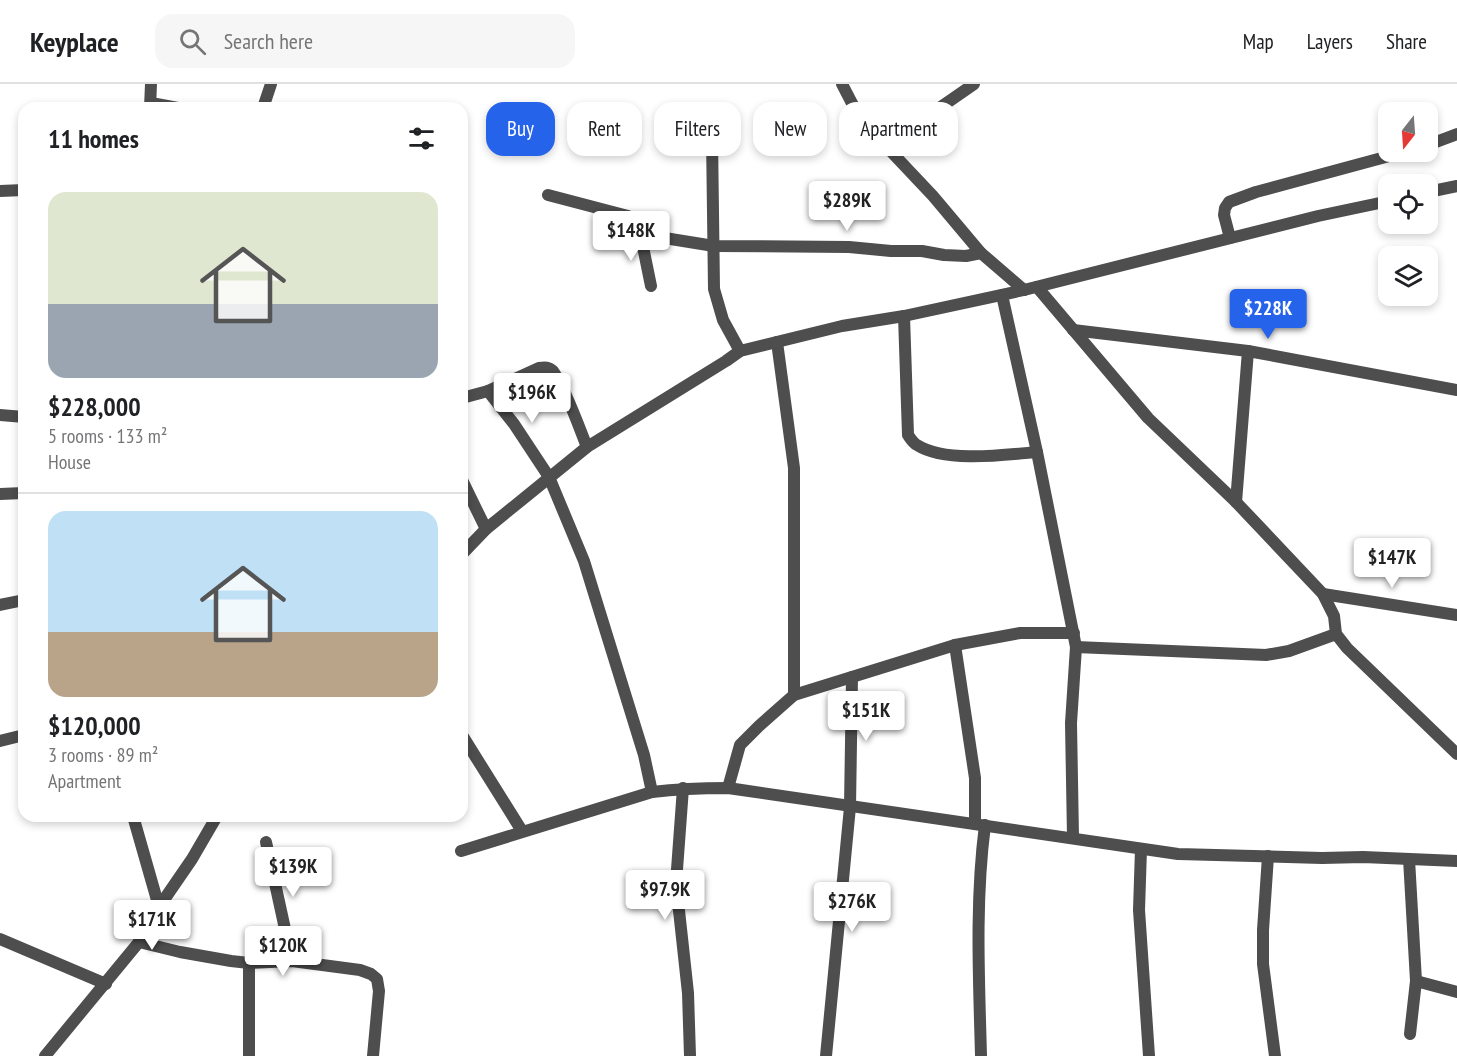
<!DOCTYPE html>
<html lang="en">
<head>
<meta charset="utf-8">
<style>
  body { margin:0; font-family:"PT Sans Narrow",sans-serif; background:#f6f6f6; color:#202124; height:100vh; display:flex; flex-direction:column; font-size:22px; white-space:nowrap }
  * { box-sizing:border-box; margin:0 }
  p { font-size:20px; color:#757577 }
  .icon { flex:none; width:33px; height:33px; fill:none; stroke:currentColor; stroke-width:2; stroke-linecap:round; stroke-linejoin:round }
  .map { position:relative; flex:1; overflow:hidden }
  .sheet { position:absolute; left:18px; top:18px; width:450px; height:720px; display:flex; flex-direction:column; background:#fff; border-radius:18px; box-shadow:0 3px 9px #0003 }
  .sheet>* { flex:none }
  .guide { position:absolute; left:486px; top:18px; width:570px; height:54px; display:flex; gap:12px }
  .needle { width:39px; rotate:197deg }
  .tools { position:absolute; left:1378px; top:18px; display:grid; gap:12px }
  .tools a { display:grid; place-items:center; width:60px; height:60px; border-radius:12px; background:#fff; box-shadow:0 3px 9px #0003; font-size:30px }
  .price { position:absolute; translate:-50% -51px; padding:0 14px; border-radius:6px; background:#fff; color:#222; font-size:20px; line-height:39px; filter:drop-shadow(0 2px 3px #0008) }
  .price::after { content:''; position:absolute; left:50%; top:36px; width:18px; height:14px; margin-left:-9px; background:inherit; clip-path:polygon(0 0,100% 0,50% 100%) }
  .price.current { background:#2563eb; color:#fff }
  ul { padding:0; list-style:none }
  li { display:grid; align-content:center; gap:12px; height:318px; padding:0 30px }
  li+li { border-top:2px solid #e0e0e0 }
  li span { display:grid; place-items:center; height:186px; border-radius:18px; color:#555 }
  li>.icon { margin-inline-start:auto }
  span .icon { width:108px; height:108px; fill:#fffc; stroke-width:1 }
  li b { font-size:26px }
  h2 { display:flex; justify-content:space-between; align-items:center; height:72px; padding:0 30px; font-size:26px }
  .chip { padding:0 21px; border-radius:18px; background:#fff; box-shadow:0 3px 9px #0003; font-size:21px; line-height:54px }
  .chip.current { background:#2563eb; color:#fff }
  header { display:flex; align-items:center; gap:36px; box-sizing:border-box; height:84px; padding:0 30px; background:#fff; border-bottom:2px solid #e0e0e0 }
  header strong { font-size:28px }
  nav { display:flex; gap:33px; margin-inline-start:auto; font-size:21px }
  .search { width:420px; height:54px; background:#f6f6f6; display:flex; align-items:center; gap:15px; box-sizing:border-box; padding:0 21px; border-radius:18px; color:#757577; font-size:22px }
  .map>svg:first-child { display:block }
</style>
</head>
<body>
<header>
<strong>Keyplace</strong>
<div class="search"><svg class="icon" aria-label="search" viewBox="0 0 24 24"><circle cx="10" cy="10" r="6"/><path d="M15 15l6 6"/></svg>Search here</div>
<nav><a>Map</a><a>Layers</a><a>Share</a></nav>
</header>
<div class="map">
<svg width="1457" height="972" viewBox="0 0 1457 972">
  <rect width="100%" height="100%" fill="#fff"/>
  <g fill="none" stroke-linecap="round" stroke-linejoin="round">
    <!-- street -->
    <g stroke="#4e4e4e" stroke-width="12">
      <path d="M842,0l14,27 10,14 67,71 48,57 43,37"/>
      <path d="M151,19l27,5"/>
      <path d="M150,24l1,-24"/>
      <path d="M263,24l8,-24"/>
      <path d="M712,52l2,153 9,31 17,31"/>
      <path d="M886,61l88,-61"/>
      <path d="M1428,61l29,-11"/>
      <path d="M0,107l24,-1"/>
      <path d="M1428,108l29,-6"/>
      <path d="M548,111l80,21c7,6 10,15 18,19l68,11 135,1 42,4h31l22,4 22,1 15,-3"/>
      <path d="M640,148l11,54"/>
      <path d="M1230,154l-6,-23 1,-7 4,-6 27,-10 148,-40"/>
      <path d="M1037,203l111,131 88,84 87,92 11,22 2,18 11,14 110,106"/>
      <path d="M1002,211l35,157 39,195 -5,76 2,114"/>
      <path d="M904,232l4,119c2,3 5,8 9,10 28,18 88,10 120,7"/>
      <path d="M1073,246l175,21 209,39"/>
      <path d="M777,258l17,126v227"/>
      <path d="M488,307l26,33 35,53 35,84 60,194 8,37"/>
      <path d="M462,314l26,-7 51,-23c6,-1 10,-1 14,3 12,16 26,56 34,76"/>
      <path d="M0,331l24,2"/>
      <path d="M462,396l24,49"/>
      <path d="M0,410l24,-1"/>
      <path d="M1236,418l12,-151"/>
      <path d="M462,470l24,-25 101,-82 139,-86 14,-10 102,-25 62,-10 120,-26 294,-74 71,-15"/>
      <path d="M1323,510l134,21"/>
      <path d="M0,521l24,-5"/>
      <path d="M955,561l20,133v46"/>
      <path d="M1076,563l190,8 23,-4 47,-17"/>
      <path d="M462,651l60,96"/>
      <path d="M0,657l24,-6"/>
      <path d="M683,704l-7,95 12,110 2,63"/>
      <path d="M728,704l12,-43 19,-19 35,-31 161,-50 65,-12h54"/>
      <path d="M133,732l26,91"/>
      <path d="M266,758l26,119"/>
      <path d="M1141,765l-2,61 10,146"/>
      <path d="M461,767l191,-59c25,-3 50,-4 76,-4l450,66 144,4 41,-1 94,4"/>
      <path d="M1268,772l-5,74v34l12,92"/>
      <path d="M1409,775l7,122 -6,53"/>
      <path d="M0,855l106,45"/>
      <path d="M139,858l41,10 51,9 18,2 43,-2 68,9 11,4 6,5 2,12 -6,65"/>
      <path d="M249,879v93"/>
      <path d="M1416,897l41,11"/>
      <path d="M45,972l94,-114 20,-35 33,-48 25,-43"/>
      <path d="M826,972l24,-249 2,-130"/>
      <path d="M981,972c-2,-77 -6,-154 4,-231"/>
    </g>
  </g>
</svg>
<div class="tools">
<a><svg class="needle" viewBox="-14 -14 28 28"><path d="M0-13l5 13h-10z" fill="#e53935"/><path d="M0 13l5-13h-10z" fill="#757577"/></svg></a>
<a><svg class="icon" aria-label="locate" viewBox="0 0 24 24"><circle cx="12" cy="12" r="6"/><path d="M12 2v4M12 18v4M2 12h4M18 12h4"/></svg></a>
<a><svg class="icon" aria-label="layers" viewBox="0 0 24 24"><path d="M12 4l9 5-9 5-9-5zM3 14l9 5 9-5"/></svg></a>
</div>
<b class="price" style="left:847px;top:148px">$289K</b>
<b class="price" style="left:631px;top:178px">$148K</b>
<b class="price current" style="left:1268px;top:256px">$228K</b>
<b class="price" style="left:532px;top:340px">$196K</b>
<b class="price" style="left:1392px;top:505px">$147K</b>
<b class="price" style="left:866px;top:658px">$151K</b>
<b class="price" style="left:293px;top:814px">$139K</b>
<b class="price" style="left:665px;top:837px">$97.9K</b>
<b class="price" style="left:852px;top:849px">$276K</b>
<b class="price" style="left:152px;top:867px">$171K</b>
<b class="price" style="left:283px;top:893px">$120K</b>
<div class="guide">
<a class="chip current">Buy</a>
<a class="chip">Rent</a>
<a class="chip">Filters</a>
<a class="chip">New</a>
<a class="chip">Apartment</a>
</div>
<section class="sheet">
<h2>11 homes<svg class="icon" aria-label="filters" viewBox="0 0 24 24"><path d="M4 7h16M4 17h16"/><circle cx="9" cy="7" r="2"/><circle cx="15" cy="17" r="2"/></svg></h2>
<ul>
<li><span style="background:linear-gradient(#dfe7d0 60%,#9aa5b1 0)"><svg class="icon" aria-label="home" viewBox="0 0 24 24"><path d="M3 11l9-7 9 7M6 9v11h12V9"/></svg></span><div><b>$228,000</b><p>5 rooms · 133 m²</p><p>House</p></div></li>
<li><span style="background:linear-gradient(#bfe0f5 65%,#b9a48a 0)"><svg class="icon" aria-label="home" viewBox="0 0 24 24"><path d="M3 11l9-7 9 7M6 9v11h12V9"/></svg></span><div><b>$120,000</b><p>3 rooms · 89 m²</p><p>Apartment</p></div></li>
</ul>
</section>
</div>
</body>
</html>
